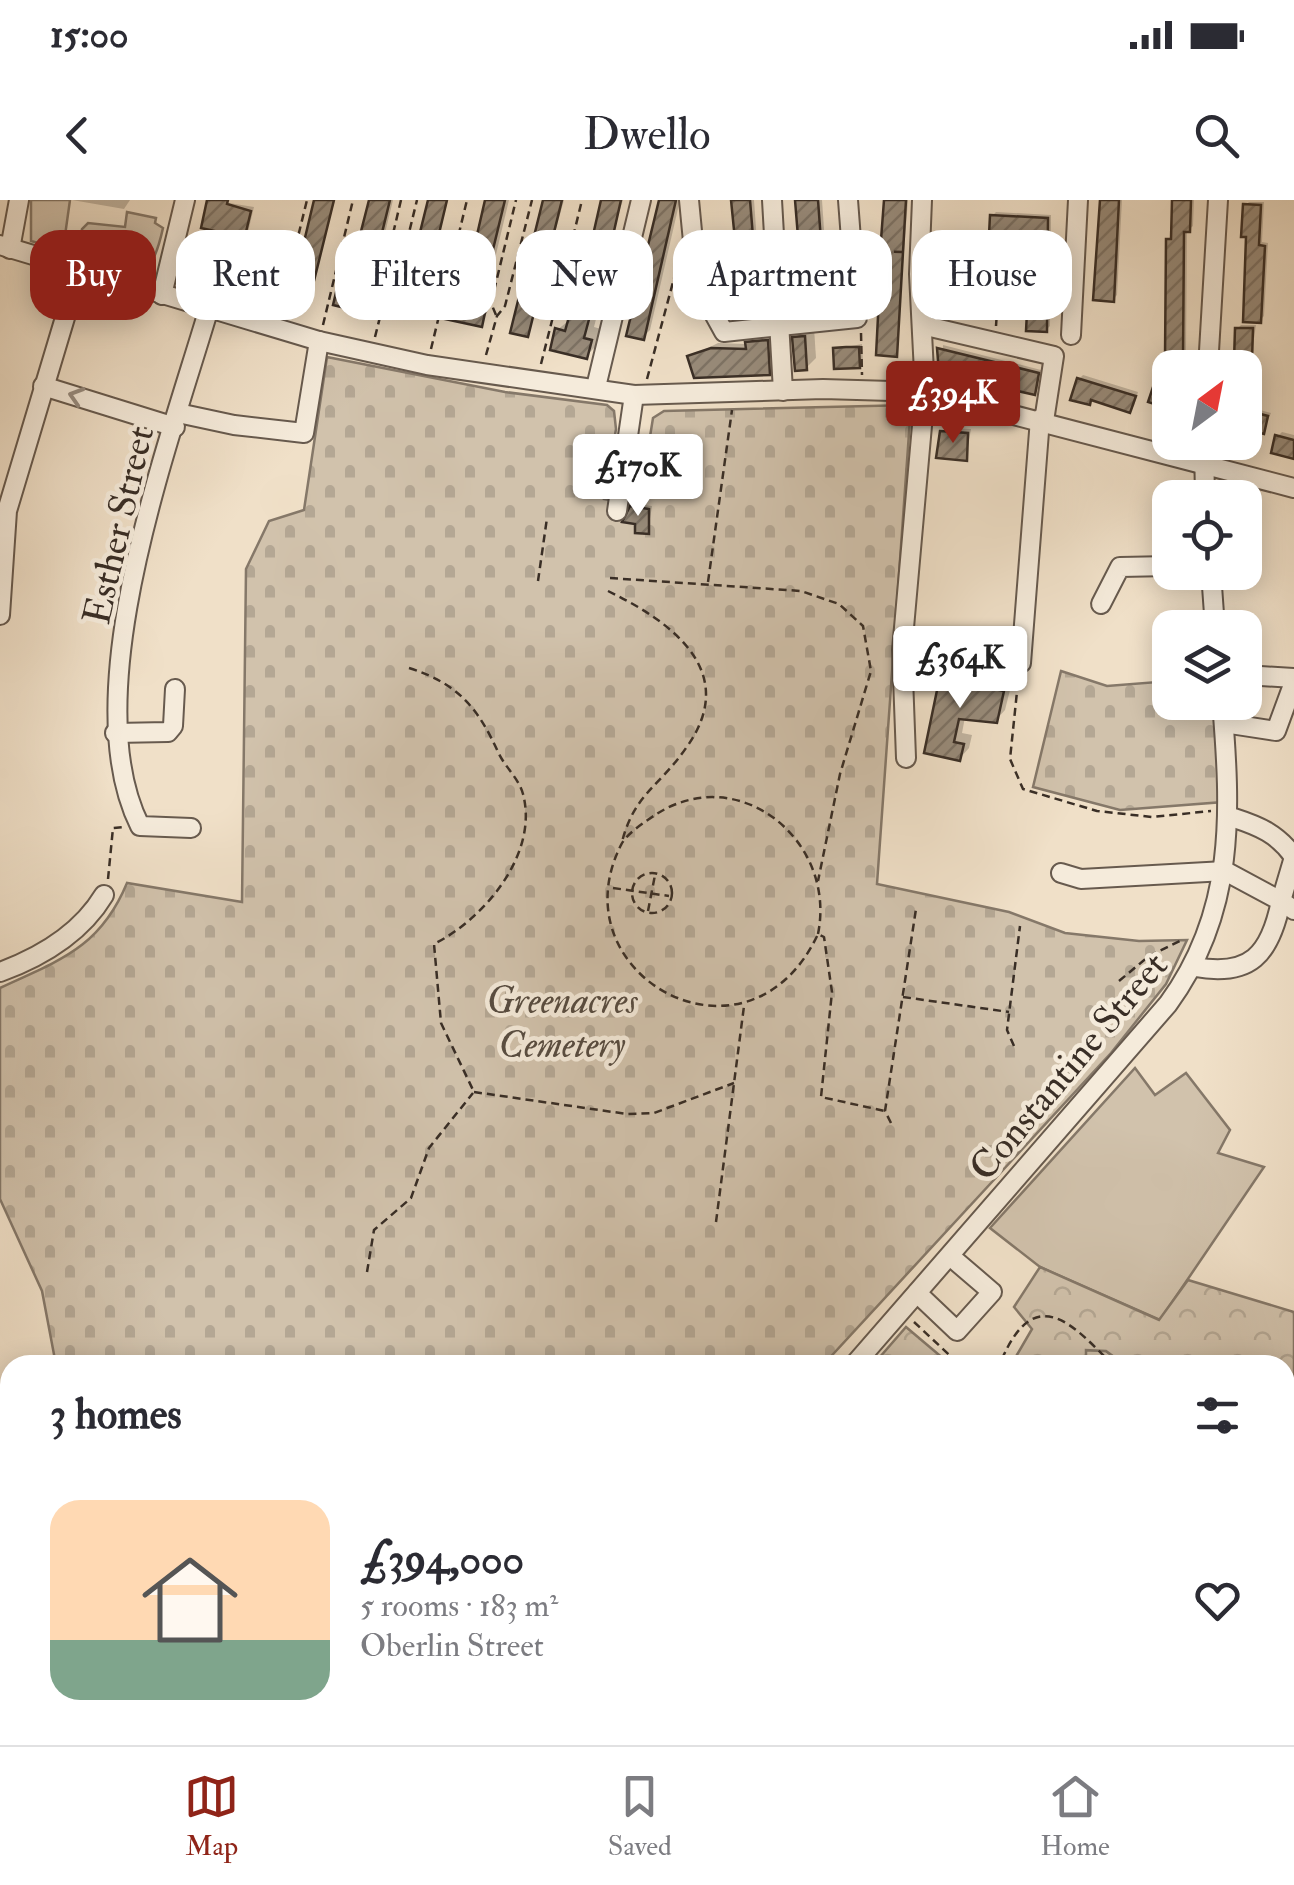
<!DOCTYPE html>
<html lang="en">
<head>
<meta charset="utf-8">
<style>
  body { margin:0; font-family:"IM FELL Double Pica",serif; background:#f2f2f3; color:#2b2b33; height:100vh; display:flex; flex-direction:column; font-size:38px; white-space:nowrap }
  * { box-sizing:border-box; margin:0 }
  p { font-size:32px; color:#7c7c81 }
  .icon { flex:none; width:55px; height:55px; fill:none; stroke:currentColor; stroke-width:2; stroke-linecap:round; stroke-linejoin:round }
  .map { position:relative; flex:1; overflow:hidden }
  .panel { position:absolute; left:0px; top:1155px; width:1295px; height:390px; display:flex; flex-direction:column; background:#fff; border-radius:30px 30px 0 0; box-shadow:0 5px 25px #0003 }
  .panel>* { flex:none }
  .top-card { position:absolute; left:30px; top:30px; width:1235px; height:90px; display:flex; gap:20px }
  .needle { width:65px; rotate:32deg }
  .controls { position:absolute; left:1152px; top:150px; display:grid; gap:20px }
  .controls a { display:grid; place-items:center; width:110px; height:110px; border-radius:20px; background:#fff; box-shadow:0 5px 25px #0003; font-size:50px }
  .price { position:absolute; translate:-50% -85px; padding:0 22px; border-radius:10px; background:#fff; color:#222; font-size:32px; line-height:65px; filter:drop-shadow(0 2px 5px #0008) }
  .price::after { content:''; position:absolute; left:50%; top:60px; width:30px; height:22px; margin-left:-15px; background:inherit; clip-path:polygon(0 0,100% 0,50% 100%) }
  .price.active { background:#8f2418; color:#fff }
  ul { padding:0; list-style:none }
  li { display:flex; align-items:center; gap:30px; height:250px; padding:0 50px }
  li span { display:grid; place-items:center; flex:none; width:280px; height:200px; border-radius:30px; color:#555 }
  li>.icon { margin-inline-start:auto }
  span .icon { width:120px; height:120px; fill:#fffc; stroke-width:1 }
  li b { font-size:42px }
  h2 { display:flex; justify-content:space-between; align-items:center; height:120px; padding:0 50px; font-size:42px }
  .tag { padding:0 35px; border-radius:30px; background:#fff; box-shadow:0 5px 25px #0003; font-size:35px; line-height:90px }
  .tag.active { background:#8f2418; color:#fff }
  .status { display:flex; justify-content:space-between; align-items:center; height:70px; padding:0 50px; background:#fff; direction:ltr }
  .status svg { height:28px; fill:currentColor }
  header { display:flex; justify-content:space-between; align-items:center; height:130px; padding:0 50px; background:#fff; font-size:45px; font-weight:600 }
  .menu { display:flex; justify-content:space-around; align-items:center; height:140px; border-top:2px solid #e1e1e2; background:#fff; font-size:28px; color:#7c7c81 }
  .menu a { display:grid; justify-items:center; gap:5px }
  .menu .active { color:#8f2418 }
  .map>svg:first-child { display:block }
</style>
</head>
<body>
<div class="status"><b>15:00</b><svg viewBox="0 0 49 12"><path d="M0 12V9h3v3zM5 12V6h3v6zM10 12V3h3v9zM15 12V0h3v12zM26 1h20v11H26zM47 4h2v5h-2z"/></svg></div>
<header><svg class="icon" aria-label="back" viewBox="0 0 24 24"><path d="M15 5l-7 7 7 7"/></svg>Dwello<svg class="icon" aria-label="search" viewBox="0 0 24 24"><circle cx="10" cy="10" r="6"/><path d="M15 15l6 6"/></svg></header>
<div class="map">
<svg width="1294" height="1545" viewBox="0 0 1294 1545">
  <defs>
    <pattern id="forest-crowns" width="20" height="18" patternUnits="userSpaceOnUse" patternTransform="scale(2.5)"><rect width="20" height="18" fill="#d1c2ac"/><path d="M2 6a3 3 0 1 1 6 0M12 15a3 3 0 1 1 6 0" fill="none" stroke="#b4a794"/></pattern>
    <pattern id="cemetery-stones" width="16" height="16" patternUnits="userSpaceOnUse" patternTransform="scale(2.5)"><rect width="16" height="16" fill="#d1c2ac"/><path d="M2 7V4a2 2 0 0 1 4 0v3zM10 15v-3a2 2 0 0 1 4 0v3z" fill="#b4a794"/></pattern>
    <pattern id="building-hatch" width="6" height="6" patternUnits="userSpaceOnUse" patternTransform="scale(2.5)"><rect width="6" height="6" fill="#988b7a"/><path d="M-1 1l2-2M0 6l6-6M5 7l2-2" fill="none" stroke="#7d7264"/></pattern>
  </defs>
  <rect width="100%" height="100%" fill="#f0e0c8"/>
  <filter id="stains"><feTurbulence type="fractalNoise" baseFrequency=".002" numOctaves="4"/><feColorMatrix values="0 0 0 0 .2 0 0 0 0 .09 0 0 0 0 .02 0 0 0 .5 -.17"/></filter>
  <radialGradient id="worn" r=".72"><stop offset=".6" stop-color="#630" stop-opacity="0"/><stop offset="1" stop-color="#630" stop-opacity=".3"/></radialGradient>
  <!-- green -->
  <g fill="#d1c2ac" stroke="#857869" stroke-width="2.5">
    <path d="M31,0h39l-7,50 -32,-9z"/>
    <path d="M127,12l29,6 -1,5 8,5c-15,67 -32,44 -86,27l5,-26 6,-6 37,4z"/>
    <path d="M1135,868l20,27 31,-22 44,57 -12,23 46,14 -104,153 -120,-53 -50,-39z"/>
    <path d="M1085,1150l21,1 19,14h-39z"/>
  </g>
  <!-- forest -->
  <g fill="url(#forest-crowns)" stroke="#857869" stroke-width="2.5">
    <path d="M1040,1067l119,53 29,-40 106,32v184l-9,-7v-124h-160l-19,-14 -20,-1v15h-75l21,-36 -18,-22z"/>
    <path d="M906,1127l45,38h-78z"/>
    <path d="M1294,1327v218h-530l12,-10h509v-207z"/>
  </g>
  <!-- cemetery -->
  <g fill="url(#cemetery-stones)" stroke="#857869" stroke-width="2.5">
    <path d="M327,157l178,35 102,13 7,6 2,18 -12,70 35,6 14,-87 11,-7 247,-6 -34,479 132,28 56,21 74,8 48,-1 -21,44 -55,69 -288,312h-767l-14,-74 -42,-92v-211c60,-28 100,-40 127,-105l115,19 4,-333 23,-48 35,-11z"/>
    <path d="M1061,471l46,15 63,-5v21l43,1 10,99 -103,8 -87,-23z"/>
  </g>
  <!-- shadow -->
  <g fill="#0003">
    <path d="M72,0h58l-6,9z"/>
    <path d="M210,0l44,7 -6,25 15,4 -6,22 10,2 -8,21 -24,-48z"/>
    <path d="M317,0h18l-26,94z"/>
    <path d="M372,0h21l-21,87 8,2 -11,22 -29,-26 12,-6z"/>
    <path d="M430,0h18l-28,106z"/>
    <path d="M488,0h21l-24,100 7,2 -11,23 -29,-27 7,-7 6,1z"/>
    <path d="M545,0h19l-37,134z"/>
    <path d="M603,0h20l-12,37z"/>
    <path d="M661,0h19l-30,130 -7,7z"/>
    <path d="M734,0h20l3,42 -4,5z"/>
    <path d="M797,0h25l7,102 -4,4z"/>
    <path d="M887,0h21l-12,154 -18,-100z"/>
    <path d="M1102,0h20l-5,95 -4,4z"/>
    <path d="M1175,0h19l-1,26 -6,5 -1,121 -4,4 -14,-116 6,-6z"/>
    <path d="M1249,2h15l-2,40 6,1 -4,73 -4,4 -15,-114z"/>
    <path d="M996,12l55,3 -1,111 -4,4 -12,-95 -42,-19z"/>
    <path d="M956,33l17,1 -3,71 -5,4 -13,-72z"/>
    <path d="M593,68l15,4 -14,55 7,2 -4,16 -11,11 -29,-26 14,-11 11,-40z"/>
    <path d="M766,71l2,38 -4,4 -22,-37z"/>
    <path d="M1241,125h15l-5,34 -14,-30z"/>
    <path d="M814,128l2,30 -10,10 -11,-30 10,-9z"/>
    <path d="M772,136l2,31 -6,6 -78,-16 28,-14 29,1 6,-6z"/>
    <path d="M862,144l1,18 -4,4 -24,-17z"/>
    <path d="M943,145l98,25 -3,19 -3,4 -94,-22z"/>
    <path d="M1083,175l55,17 -4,14 -4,4 -36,-12 -5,5 -10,-24z"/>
    <path d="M1160,181l10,4v21l-14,-21z"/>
    <path d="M1245,206l26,7 -8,18 -18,-4z"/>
    <path d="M946,228l25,1 -5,30 -24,-27z"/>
    <path d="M1282,232l12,3v21l-16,-20z"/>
    <path d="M637,304l15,2 -4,25 -16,-23z"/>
    <path d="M953,463l52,11 -2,6 9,2 -7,28 -9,10 -31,-3 -3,16 10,2 -3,13 -9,10 -33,-7 17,-79z"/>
  </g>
  <!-- building -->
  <g fill="url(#building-hatch)" stroke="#392e26" stroke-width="2.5">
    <path d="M207,0h21l-1,4 24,7 -6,25 15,4 -6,22 10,2 -5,20 -37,-9 10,-40 -31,-7z"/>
    <path d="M314,0h20l-24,97 -18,-5z"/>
    <path d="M369,0h21l-23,94 7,1 -4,19 -37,-9 5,-21 9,2z"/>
    <path d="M428,0h19l-26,109 -19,-4z"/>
    <path d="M485,0h20l-26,107 7,1 -4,19 -37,-8 5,-22 10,2 6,-16z"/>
    <path d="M543,0h19l-34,137 -18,-4z"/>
    <path d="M601,0h20l-9,40 -19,-5z"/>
    <path d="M659,0h17l-32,140 -18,-4z"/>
    <path d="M731,0h19l4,49 -18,1z"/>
    <path d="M795,0h23l8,109 -22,2z"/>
    <path d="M884,0h22l-9,157 -21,-2 4,-77 -7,-1 2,-24h5z"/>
    <path d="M1100,0h19l-5,102 -21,-2z"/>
    <path d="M1172,0h19l-1,32h-6l-1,126h-18l1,-119h5z"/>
    <path d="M1243,4l18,1 -2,40 6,1 -4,77 -18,-1 3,-85h-5z"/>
    <path d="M990,15l58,3 -1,114 -21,-1 5,-94 -42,-2z"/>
    <path d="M950,36l21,1 -5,75 -20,-1z"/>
    <path d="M762,73l4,42 -23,2 -4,-42z"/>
    <path d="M580,78l19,4 -15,56 8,2 -5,19 -37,-9 5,-22 10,3z"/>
    <path d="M1235,128h18l-1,33h-18z"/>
    <path d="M805,136l2,34 -12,1 -3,-34z"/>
    <path d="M768,140l2,35 -76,3 -7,-22 24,-8 35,1 -1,-7z"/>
    <path d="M846,147h13l1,21 -26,1 -1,-21z"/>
    <path d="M937,148l102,25 -4,22 -96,-22z"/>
    <path d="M1077,178l59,18 -6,17 -39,-13 -1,5 -20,-5z"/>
    <path d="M1154,184l16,5v20l-22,-7z"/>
    <path d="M1245,210l23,6 -4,18 -19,-5z"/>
    <path d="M940,231l28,2 -1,28 -31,-3z"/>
    <path d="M1275,235l19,5v19l-23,-6z"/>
    <path d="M630,306l19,3v25l-14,-1v-9l-13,-2z"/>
    <path d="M941,471l56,12 -2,6 9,2 -7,32 -38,-4 -5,23 10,2 -4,17 -36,-8z"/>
  </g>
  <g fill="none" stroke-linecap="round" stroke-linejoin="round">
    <defs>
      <g id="minor">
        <path d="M689,0l8,83 27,49 133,-14 -9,-118"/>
        <path d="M772,0l11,191"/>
        <path d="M0,45l319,96 108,24 207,30 189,-6 102,3 369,96"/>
        <path d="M10,49l9,-49"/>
        <path d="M569,52l55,15"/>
        <path d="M694,66l80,-6"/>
        <path d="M162,95l23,-95"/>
        <path d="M922,125l132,31 -10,65"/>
        <path d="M1071,135l7,-135"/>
        <path d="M1208,168l10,-168"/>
        <path d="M43,186l132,41"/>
        <path d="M596,187l45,-187"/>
        <path d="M178,213l56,12 70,8 15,-92"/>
        <path d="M1204,242l1,56"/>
        <path d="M617,311l17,-116"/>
        <path d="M1211,372l4,56"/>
        <path d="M1101,404l19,-37 50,-1"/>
        <path d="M0,415l7,-104 72,-240"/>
        <path d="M1021,463l19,-244"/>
        <path d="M1169,475h1"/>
        <path d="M1245,475l49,3"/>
        <path d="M1224,523l52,8 18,-49"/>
        <path d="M115,533l53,-1 5,-6 2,-37"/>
        <path d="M906,558l-4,-108 23,-258 -6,-118 3,-74"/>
        <path d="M1234,618c25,8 44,16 60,39l-13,44 13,9"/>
        <path d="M191,628l-51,-2c-66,-131 29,-382 69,-518"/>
        <path d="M1061,673l20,6 144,-8 56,30c-11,54 -31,76 -86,66"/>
        <path d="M0,772c41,-15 81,-39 104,-77"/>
        <path d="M917,1093l40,38 35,-39 -42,-36"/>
        <path d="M854,1165l314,-361c68,-93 63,-191 54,-302"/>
        <path d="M0,1256l10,90v63"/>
        <path d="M0,1466l10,-9"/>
        <path d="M375,1535l12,10"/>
        <path d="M624,1535l8,10"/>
        <path d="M449,1545l12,-10"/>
        <path d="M650,1545l12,-10"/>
      </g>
    </defs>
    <!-- minor casing -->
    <use href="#minor" stroke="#675a4e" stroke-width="22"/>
    <!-- path -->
    <g stroke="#392e26" stroke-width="2.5" stroke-dasharray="8 5" stroke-linecap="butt">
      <path d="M401,0l-22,93 5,7 10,-6 23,-94"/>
      <path d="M573,37l9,-37"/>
      <path d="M868,51l37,1"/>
      <path d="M340,61l40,12"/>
      <path d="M450,75l45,11"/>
      <path d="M280,110l27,-110"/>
      <path d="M496,115l-5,-12 25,-103"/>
      <path d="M323,125l30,-125"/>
      <path d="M996,126l5,-73"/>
      <path d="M861,133l1,42"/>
      <path d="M375,137l9,-36"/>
      <path d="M431,149l36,-149"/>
      <path d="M486,155l11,-39 8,-10 27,-106"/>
      <path d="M541,164l24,-95"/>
      <path d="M647,179l29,-108"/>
      <path d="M610,378l191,13 38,13 24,22 8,45 -31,103 -22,107"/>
      <path d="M538,381l9,-63"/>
      <path d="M708,382l24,-172"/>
      <path d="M608,391c64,31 133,81 78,157 -26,38 -52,46 -64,94"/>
      <path d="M409,468c50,16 69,40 90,86 7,14 20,25 24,40 16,60 -39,125 -89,150l7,79 33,69"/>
      <path d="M1018,482l-8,77 13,30 74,22 55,6 59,-6"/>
      <circle cx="652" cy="693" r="20"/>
      <path d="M108,679l5,-51 11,-1"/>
      <path d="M613,688l56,8"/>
      <path d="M648,711l7,-36"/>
      <path d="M818,734c19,-93 -79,-174 -163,-119 -10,7 -28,18 -34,30 -66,131 128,237 197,89l6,3 8,55 -11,105 64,14"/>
      <path d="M1119,781l30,-25 35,-17"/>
      <path d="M903,797l106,15"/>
      <path d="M1014,846l-7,-16 13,-104"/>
      <path d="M474,892l153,22 27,-1 80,-30"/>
      <path d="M891,923l-6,-12 31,-202"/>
      <path d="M716,1022l28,-216"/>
      <path d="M367,1072l7,-42 37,-32 18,-50 44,-55"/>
      <path d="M914,1122l45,42 8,1"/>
      <path d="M976,1165l26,-6c34,-78 72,-33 111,6"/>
      <path d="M1285,1292l9,1"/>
      <path d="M1285,1458l9,-3"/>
      <path d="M970,1545v-10"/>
      <path d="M1029,1545l17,-10"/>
    </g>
    <!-- minor -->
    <use href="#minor" stroke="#f5ebdb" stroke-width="18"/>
  </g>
  <!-- one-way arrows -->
  <defs><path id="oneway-chevron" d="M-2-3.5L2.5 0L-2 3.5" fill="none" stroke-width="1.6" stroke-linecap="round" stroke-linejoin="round" transform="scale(2.5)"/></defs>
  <use stroke="#978c80" href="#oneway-chevron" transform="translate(76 196) rotate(-163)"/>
  <g text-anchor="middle" stroke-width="9" stroke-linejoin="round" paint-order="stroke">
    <!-- street labels -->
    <g font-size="38" fill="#392e26" stroke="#f5ebdb">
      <text transform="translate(118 325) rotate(-77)" y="13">Esther Street</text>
      <text transform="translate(1068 866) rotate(-50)" y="13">Constantine Street</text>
    </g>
    <!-- park labels -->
    <g font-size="38" font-style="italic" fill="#574c41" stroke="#f5ebdb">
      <text x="562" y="813">Greenacres<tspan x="562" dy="44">Cemetery</tspan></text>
    </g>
  </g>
  <rect width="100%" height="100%" filter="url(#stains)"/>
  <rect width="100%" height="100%" fill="url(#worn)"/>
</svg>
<div class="controls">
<a><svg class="needle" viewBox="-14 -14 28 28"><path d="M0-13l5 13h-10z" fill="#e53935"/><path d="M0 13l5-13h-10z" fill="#7c7c81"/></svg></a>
<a><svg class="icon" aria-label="locate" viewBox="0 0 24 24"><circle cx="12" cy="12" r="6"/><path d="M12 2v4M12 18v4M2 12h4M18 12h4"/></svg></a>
<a><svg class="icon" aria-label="layers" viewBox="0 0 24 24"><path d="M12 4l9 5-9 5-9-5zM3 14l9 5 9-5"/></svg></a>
</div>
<b class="price active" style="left:953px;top:246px">£394K</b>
<b class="price" style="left:638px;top:319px">£170K</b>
<b class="price" style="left:960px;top:511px">£364K</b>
<div class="top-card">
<a class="tag active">Buy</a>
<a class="tag">Rent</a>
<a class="tag">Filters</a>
<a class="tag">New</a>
<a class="tag">Apartment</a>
<a class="tag">House</a>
</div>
<section class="panel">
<h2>3 homes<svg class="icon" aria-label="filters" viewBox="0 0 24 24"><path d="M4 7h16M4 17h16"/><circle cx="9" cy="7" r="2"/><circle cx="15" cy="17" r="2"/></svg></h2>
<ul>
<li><span style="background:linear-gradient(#ffd9b3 70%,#7fa58c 0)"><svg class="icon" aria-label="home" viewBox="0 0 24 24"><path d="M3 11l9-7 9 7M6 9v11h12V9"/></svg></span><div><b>£394,000</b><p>5 rooms · 183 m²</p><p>Oberlin Street</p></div><svg class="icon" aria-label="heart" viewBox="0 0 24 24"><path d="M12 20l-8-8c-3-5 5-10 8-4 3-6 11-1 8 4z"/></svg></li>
</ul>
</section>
</div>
<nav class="menu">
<a class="active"><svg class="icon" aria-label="map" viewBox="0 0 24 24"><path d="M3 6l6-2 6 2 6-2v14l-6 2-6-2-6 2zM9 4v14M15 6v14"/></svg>Map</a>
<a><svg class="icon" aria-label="saved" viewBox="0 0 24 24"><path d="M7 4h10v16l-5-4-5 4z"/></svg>Saved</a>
<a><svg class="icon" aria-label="home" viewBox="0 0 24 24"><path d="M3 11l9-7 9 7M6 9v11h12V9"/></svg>Home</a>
</nav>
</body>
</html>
